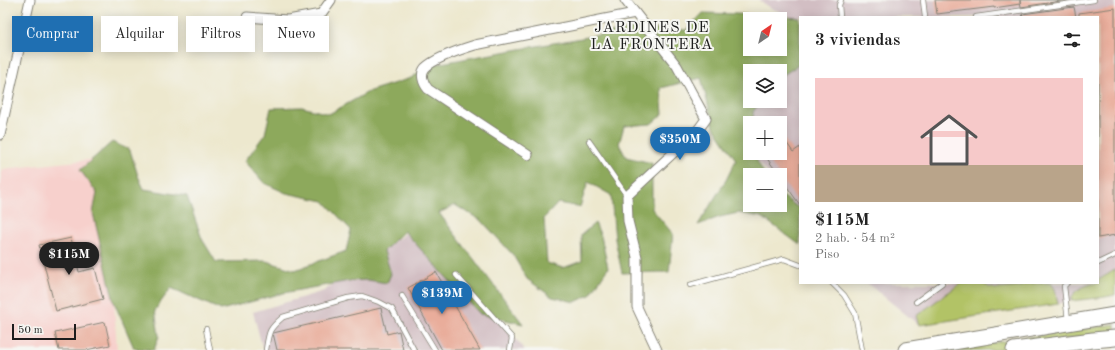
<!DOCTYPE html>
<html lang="es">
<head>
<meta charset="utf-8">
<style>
  body { margin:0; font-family:"Old Standard TT",serif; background:#f6f6f6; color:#222; height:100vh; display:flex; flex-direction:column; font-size:15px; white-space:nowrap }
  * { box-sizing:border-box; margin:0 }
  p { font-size:13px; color:#767676 }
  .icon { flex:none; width:22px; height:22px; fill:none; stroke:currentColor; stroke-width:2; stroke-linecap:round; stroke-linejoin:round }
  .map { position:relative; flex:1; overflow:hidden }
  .side { position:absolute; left:799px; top:16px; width:300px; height:268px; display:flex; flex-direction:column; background:#fff; border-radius:0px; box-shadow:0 2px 10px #0003 }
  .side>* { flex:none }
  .guide { position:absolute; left:12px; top:16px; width:380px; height:36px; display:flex; gap:8px }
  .needle { width:26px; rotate:35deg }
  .fabs { position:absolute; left:743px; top:12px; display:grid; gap:8px }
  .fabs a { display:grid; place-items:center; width:44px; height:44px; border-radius:0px; background:#fff; box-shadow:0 2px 10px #0003; font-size:20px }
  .scale { position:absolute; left:12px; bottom:10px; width:64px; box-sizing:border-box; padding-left:4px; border:2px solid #1c1c1c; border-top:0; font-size:11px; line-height:14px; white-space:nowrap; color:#1c1c1c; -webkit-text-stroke:3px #f6f6f2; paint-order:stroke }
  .price { position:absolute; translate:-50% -34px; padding:0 9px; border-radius:14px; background:#1f6fb2; color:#fff; font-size:13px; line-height:26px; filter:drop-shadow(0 1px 2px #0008) }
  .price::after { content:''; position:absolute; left:50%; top:24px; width:12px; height:9px; margin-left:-6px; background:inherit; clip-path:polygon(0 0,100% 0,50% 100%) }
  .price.active { background:#222; color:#fff }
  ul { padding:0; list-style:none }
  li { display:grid; align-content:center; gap:8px; height:212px; padding:0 16px }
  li+li { border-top:1px solid #e0e0e0 }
  li span { display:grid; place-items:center; height:124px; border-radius:0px; color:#555 }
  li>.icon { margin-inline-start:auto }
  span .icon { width:72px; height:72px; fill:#fffc; stroke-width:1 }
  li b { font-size:17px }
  h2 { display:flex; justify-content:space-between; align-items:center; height:48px; padding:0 16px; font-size:17px }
  .tag { padding:0 14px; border-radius:0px; background:#fff; box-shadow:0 2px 10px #0003; font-size:14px; line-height:36px }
  .tag.active { background:#1f6fb2; color:#fff }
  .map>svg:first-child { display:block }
</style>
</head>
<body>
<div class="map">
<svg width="1115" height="350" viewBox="0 0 1115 350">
  <rect width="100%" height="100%" fill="#f6f6f2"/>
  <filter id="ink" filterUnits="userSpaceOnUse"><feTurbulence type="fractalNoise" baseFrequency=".025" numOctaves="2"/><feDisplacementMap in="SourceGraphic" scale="8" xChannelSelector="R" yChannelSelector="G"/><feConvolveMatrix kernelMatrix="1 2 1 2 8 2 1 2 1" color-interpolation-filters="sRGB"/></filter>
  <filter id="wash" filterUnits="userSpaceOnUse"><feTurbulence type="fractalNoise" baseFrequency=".012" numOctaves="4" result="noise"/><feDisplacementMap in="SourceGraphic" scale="16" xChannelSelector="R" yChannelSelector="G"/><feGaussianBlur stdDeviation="0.9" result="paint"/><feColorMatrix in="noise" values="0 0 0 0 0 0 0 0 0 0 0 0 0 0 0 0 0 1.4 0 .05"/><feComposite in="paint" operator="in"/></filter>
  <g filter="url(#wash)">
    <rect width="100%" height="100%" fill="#ede8ce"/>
    <!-- built -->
    <path fill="#f7d0cc" d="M115,157l-1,145 3,48h-117v-169l3,-12z"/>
    <!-- industrial -->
    <g fill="#d2bec3">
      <path d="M758,0h357v295l-10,2 -34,4 -18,4 -134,20 -52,-42h231v-266h-298v7l-4,-5 -27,-12z"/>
      <path d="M800,29v183l-20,-24v-13h-11l-17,-22h28v-30h-30v-22h30v-30z"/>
      <path d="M417,225l108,125h-262l-10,-38 71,-21z"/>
    </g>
    <!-- green -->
    <g fill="#b2c366" stroke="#677041">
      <path d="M1115,270v25l-10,2 -34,4c0,-10 18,-18 27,-18v-3z"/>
      <path d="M961,283h21l7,4 8,2 23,-2 8,-4h23l4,6 3,15 -139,21 -3,-9z"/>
      <path d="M1115,324v10l-22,1 -97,15h-48z"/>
    </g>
    <!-- forest -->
    <path fill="#8da95b" stroke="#54623c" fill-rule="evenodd" d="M703,13l34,1 63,4v46l-20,13v-6h-30v30h11l-8,11 1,11h-4v30h6v6l9,16h-15v30h30v-11l20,15v36l-38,-28 -24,-4 -18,4 -22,8 28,-45 10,-20 -22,-33 -13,-49 -40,10 2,26 -12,10 -27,2 -5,18 7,13 26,6v46l21,25 -4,38 -47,1 -7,-34 -4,-44 -23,-13 -8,25 -22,-4 -14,15 3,45 16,5 19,-7 -1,-26 14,-12 6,13 7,32 -18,27 -15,7 -23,-5 -25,-18 -14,-24 -31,-34 -27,-16 -16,8 84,111 -43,-10 -76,-83 -20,20 7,23 -4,9 -19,-3 -19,1 -66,12 -62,17 -50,-22 -16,22 4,26 -5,14 -20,-2 -20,-46 -21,-89 4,-20 -17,-23 32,-28 18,8 8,26 6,13 43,7 15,43 14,23 50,-1 29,9 51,-19 5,-21 -27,-29 -38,-8 -22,-10 -19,-22 20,-27 6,-26 31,-1 27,7 41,-23 41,-13 19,-13 208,-37 48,2zM750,19h30v30h-30z"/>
    <g id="blocks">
      <!-- building -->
      <g fill="#e9ad9b">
        <path d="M935,0h85v4l-26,4v-1l-57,7z"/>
        <path d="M1020,0h48l-47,7z"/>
        <path d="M1074,7l2,10h-53l-1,-3z"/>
        <path d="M1115,8v227l-17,3v-221h-19v-4z"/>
        <path d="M784,139l9,13 7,-5v58l-20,-28v-2h-1l-16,-22h17v-11z"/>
        <path d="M71,238l8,34 16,-4 8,31 -47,12 -17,-66z"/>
        <path d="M436,272l44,78h-38l-34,-62z"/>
        <path d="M381,308l6,26 12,-3 4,19h-126l-4,-17z"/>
        <path d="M105,322l5,23 -24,5h-27l-4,-17z"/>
      </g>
    </g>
  </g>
  <g filter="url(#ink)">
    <use href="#blocks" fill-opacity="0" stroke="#848275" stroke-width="1"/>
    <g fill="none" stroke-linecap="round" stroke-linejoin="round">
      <defs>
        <g id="lane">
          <path d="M923,0l2,17"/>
          <path d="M840,17l-1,-12 2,-5"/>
          <path d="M976,17l118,-17"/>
          <path d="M589,141l38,55"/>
          <path d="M1098,263l17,-8"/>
          <path d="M456,275l56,63 -2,12"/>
          <path d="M832,283l12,12 11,18 7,37"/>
          <path d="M1067,283l-3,3 4,34"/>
          <path d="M690,285l94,-26 16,6"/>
          <path d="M402,296l33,54"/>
          <path d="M916,302l26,-19"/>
          <path d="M206,329l4,21"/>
          <path d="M266,350c3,-19 2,-20 17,-33l65,-19 14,-2 17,6 13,7 22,41"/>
        </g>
        <g id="street">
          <path d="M625,0l52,66 29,53 -8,11 -71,66 1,25 9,36v50l20,43"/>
          <path d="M247,17l41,3 33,-6 10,-14"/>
          <path d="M0,135l30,-135"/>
          <path d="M528,155l-100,-66c-5,-6 -8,-15 -3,-21 10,-10 37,-19 50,-23l160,-32"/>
        </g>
        <g id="primary">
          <path d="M906,350l209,-35"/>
          <path d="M1014,350l79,-10 22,-2"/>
        </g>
      </defs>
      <!-- lane casing -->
      <use href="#lane" stroke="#848275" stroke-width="6"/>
      <!-- street casing -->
      <use href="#street" stroke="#848275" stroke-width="11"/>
      <!-- primary casing -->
      <use href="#primary" stroke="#848275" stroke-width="17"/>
      <!-- lane -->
      <use href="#lane" stroke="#fff" stroke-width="4.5"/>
      <!-- street -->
      <use href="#street" stroke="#fff" stroke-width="9"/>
      <!-- primary -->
      <use href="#primary" stroke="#fff" stroke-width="15"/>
    </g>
  </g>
  <g text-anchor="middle" stroke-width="4" stroke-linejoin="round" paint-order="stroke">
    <!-- neighbourhood labels -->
    <g font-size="15" letter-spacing="1" fill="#1c1c1c" stroke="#f6f6f2">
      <text x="652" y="32">JARDINES DE<tspan x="652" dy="17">LA FRONTERA</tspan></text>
    </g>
  </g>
</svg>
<div class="fabs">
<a><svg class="needle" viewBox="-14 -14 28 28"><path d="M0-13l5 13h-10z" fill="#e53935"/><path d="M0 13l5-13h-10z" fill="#767676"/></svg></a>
<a><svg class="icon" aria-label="layers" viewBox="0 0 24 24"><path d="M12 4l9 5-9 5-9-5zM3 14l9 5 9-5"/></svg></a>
<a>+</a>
<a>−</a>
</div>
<div class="scale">50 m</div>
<b class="price" style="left:680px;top:161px">$350M</b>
<b class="price active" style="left:69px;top:276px">$115M</b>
<b class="price" style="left:442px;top:315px">$139M</b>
<div class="guide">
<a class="tag active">Comprar</a>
<a class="tag">Alquilar</a>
<a class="tag">Filtros</a>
<a class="tag">Nuevo</a>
</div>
<section class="side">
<h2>3 viviendas<svg class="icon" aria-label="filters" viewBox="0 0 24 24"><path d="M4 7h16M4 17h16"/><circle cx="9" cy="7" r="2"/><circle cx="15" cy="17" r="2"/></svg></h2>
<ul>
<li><span style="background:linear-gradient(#f6c9c9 70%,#b9a48a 0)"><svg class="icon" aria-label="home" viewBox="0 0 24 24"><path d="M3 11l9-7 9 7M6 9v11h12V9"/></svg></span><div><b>$115M</b><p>2 hab. · 54 m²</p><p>Piso</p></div></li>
</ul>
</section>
</div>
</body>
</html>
